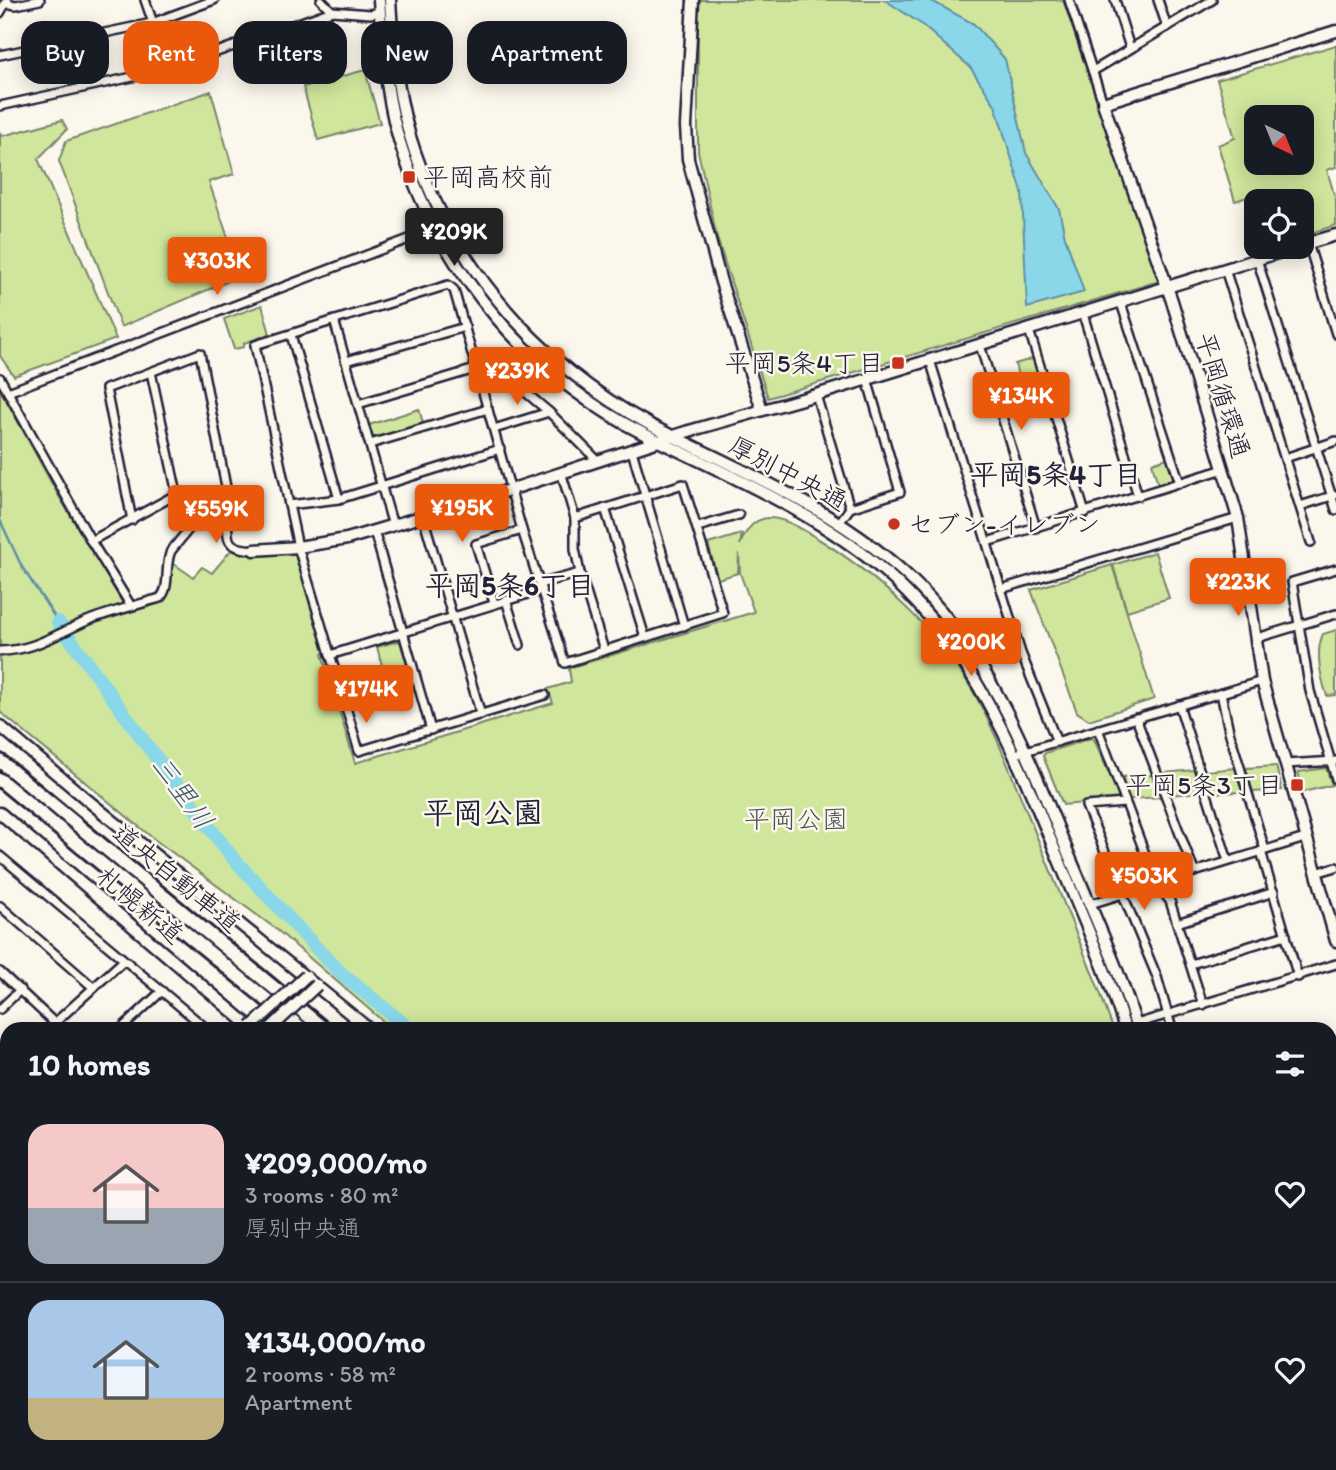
<!DOCTYPE html>
<html lang="en">
<head>
<meta charset="utf-8">
<style>
  body { margin:0; font-family:Itim,"Klee One",sans-serif; background:#242831; color:#f1f3f6; height:100vh; display:flex; flex-direction:column; font-size:26px; white-space:nowrap }
  * { box-sizing:border-box; margin:0 }
  p { font-size:23px; color:#9ea1a6 }
  .icon { flex:none; width:38px; height:38px; fill:none; stroke:currentColor; stroke-width:2; stroke-linecap:round; stroke-linejoin:round }
  .map { position:relative; flex:1; overflow:hidden }
  .panel { position:absolute; left:0px; top:1022px; width:1337px; height:448px; display:flex; flex-direction:column; background:#171b24; border-radius:21px 21px 0 0; box-shadow:0 4px 18px #0003 }
  .panel>* { flex:none }
  .hud { position:absolute; left:21px; top:21px; width:700px; height:63px; display:flex; gap:14px }
  .needle { width:46px; rotate:137deg }
  .controls { position:absolute; left:1244px; top:105px; display:grid; gap:14px }
  .controls a { display:grid; place-items:center; width:70px; height:70px; border-radius:14px; background:#171b24; box-shadow:0 4px 18px #0003; font-size:35px }
  .price { position:absolute; translate:-50% -60px; padding:0 16px; border-radius:7px; background:#ea580c; color:#fff; font-size:23px; line-height:46px; filter:drop-shadow(0 2px 4px #0008) }
  .price::after { content:''; position:absolute; left:50%; top:42px; width:21px; height:16px; margin-left:-10px; background:inherit; clip-path:polygon(0 0,100% 0,50% 100%) }
  .price.active { background:#222; color:#fff }
  ul { padding:0; list-style:none }
  li { display:flex; align-items:center; gap:21px; height:175px; padding:0 28px }
  li+li { border-top:2px solid #363941 }
  li span { display:grid; place-items:center; flex:none; width:196px; height:140px; border-radius:21px; color:#555 }
  li>.icon { margin-inline-start:auto }
  span .icon { width:84px; height:84px; fill:#fffc; stroke-width:1 }
  li b { font-size:30px }
  h2 { display:flex; justify-content:space-between; align-items:center; height:84px; padding:0 28px; font-size:30px }
  .tag { padding:0 24px; border-radius:21px; background:#171b24; box-shadow:0 4px 18px #0003; font-size:24px; line-height:63px }
  .tag.active { background:#ea580c; color:#fff }
  .map>svg:first-child { display:block }
</style>
</head>
<body>
<div class="map">
<svg width="1336" height="1470" viewBox="0 0 1336 1470">
  <rect width="100%" height="100%" fill="#fbf7ec"/>
  <filter id="ink" filterUnits="userSpaceOnUse"><feTurbulence type="fractalNoise" baseFrequency=".0143" numOctaves="2"/><feDisplacementMap in="SourceGraphic" scale="14" xChannelSelector="R" yChannelSelector="G"/><feConvolveMatrix kernelMatrix="1 2 1 2 8 2 1 2 1" color-interpolation-filters="sRGB"/></filter>
  <g filter="url(#ink)">
    <!-- green -->
    <g fill="#cfe69c" stroke="#78846c" stroke-width="2" fill-rule="evenodd">
      <path d="M698,0h365l96,281 -391,117 -51,-160 -19,-87z"/>
      <path d="M1336,45v122l-9,3 9,31v24l-34,11v-35h-46l-2,-6 -19,6 -17,-56 17,-7 -18,-58zM1256,117h46v46h-46z"/>
      <path d="M365,70l15,53 -62,17 -15,-53z"/>
      <path d="M211,91l23,83 -25,8 29,85 -7,13 -110,47 -62,-166 7,-20z"/>
      <path d="M62,120l5,9 -29,30 78,180 -102,37 -14,-20v-223l2,3z"/>
      <path d="M262,305l8,29 -26,9v4l-10,2 -10,-30z"/>
      <path d="M1035,358l7,26 -20,7 -7,-27z"/>
      <path d="M0,389l57,104 71,119 26,-7 14,-9 3,-34 22,15 9,-10 10,6 19,-23 20,5 43,-3 33,100 -5,2 33,109 198,-60 -5,-14 23,-7 -2,-13 3,-2 182,-55 -14,-39 -1,-20 -1,20 -20,6 -10,-35 34,-10 -2,11c12,-32 31,-32 58,-18 67,37 138,99 176,166 21,37 36,78 52,117 25,60 49,121 74,182l13,37h-721l-116,-100 -122,-90 -154,-127z"/>
      <path d="M419,409l4,14 -47,15 -4,-2 -3,-11z"/>
      <path d="M1167,458l6,19 -2,3 -13,5 -6,-22z"/>
      <path d="M1155,552l14,46 -42,13 -14,-46z"/>
      <path d="M1112,565l42,134 -65,21 -12,-8 -46,-122z"/>
      <path d="M1336,630v65l-9,1c-6,-18 -12,-45 -4,-62z"/>
      <path d="M398,641l2,1 10,32 -2,3 -21,7 -10,-37z"/>
      <path d="M1091,738l3,1 25,58 -2,3 -54,5 -20,-49 2,-3z"/>
      <path d="M1276,766l6,24 -29,2 -7,-24z"/>
      <path d="M1235,768l8,24 -30,1 -8,-22z"/>
      <path d="M1326,768l6,17 -29,7 -5,-20z"/>
      <path d="M1194,770l7,22 -30,3 -8,-22z"/>
      <path d="M1152,775l9,22 -32,2 -9,-22z"/>
      <path d="M324,1463h442l9,7h-442z"/>
      <path d="M918,1463h165l-1,7h-155z"/>
    </g>
    <!-- water -->
    <path fill="#8ad7ea" stroke="#608fa4" stroke-width="2" d="M885,0h45l44,24 31,35 21,94 33,56 6,28 19,55 -57,16 -5,-116 -27,-87 -25,-38 -49,-43z"/>
    <g fill="none" stroke-linecap="round" stroke-linejoin="round">
      <!-- stream -->
      <path stroke="#608fa4" stroke-width="2.5" d="M0,520l22,47 36,55"/>
      <!-- river -->
      <g stroke="#8ad7ea" stroke-width="14">
        <path d="M58,622l88,122 86,113 90,97 21,21 67,54"/>
        <path d="M966,1463l12,7"/>
      </g>
      <defs>
        <g id="street">
          <path d="M145,0l24,69"/>
          <path d="M321,0l11,11"/>
          <path d="M1069,0l34,103"/>
          <path d="M1115,0l15,48"/>
          <path d="M1158,0l9,27"/>
          <path d="M5,3l11,2 24,-5"/>
          <path d="M0,13l7,-12"/>
          <path d="M0,55l152,-32 62,-23"/>
          <path d="M1093,71l119,-71"/>
          <path d="M0,106l169,-37 163,-58 38,3 10,-2"/>
          <path d="M1308,243l28,91"/>
          <path d="M1257,259l79,251"/>
          <path d="M1225,269l86,273"/>
          <path d="M1121,303l59,180"/>
          <path d="M1083,314l55,182"/>
          <path d="M334,320l59,206"/>
          <path d="M1029,330l56,183"/>
          <path d="M291,335l48,164"/>
          <path d="M980,345l56,183"/>
          <path d="M930,360l91,293 36,89"/>
          <path d="M346,361l119,-34"/>
          <path d="M0,378l91,163 40,65"/>
          <path d="M8,392l427,-163"/>
          <path d="M816,395l34,113"/>
          <path d="M358,404l134,-40 57,48 49,49"/>
          <path d="M494,429l55,-17"/>
          <path d="M370,444l118,-35"/>
          <path d="M632,451l52,175"/>
          <path d="M1285,458l51,-17"/>
          <path d="M561,472l14,46v31l5,24 24,77"/>
          <path d="M289,505l50,-6 161,-50"/>
          <path d="M1300,506l35,-11"/>
          <path d="M605,508l40,129"/>
          <path d="M423,516l58,199"/>
          <path d="M132,520l-26,-131 94,-36 26,134c-3,13 3,17 2,29 -1,24 -3,32 26,34"/>
          <path d="M839,523l11,-15 50,-16 -33,-113"/>
          <path d="M698,527l41,-12"/>
          <path d="M374,531l57,199"/>
          <path d="M91,541l86,-47 -26,-122"/>
          <path d="M987,542l237,-73"/>
          <path d="M1336,569l-44,13 18,109 26,88"/>
          <path d="M539,584l41,-11"/>
          <path d="M1001,589l237,-71"/>
          <path d="M506,600l14,45"/>
          <path d="M494,603l-18,-59 46,-14"/>
          <path d="M1257,638l79,-24"/>
          <path d="M0,651c35,0 61,-20 92,-32 22,-8 45,-14 68,-21 11,-10 4,-33 11,-47l38,-47 15,-6"/>
          <path d="M330,655l211,-65"/>
          <path d="M1221,693l8,38 36,119"/>
          <path d="M545,695l-186,56 -61,-204 -43,-202 193,-60 6,5 68,240 43,133 158,-50 -40,-129 -108,34"/>
          <path d="M344,703l71,-24"/>
          <path d="M1179,705l49,156"/>
          <path d="M1136,718l58,153"/>
          <path d="M1098,729l58,154 14,18 33,104"/>
          <path d="M1015,754l247,-73"/>
          <path d="M1285,764l51,-3"/>
          <path d="M1125,803l-39,3 71,171 15,52"/>
          <path d="M1261,851l37,126"/>
          <path d="M0,856l207,173"/>
          <path d="M1316,873l20,-6"/>
          <path d="M1090,904l215,-66"/>
          <path d="M0,906l94,82"/>
          <path d="M1177,923l97,-31"/>
          <path d="M1191,964l95,-29"/>
          <path d="M0,972l61,57"/>
          <path d="M0,1009l20,-19"/>
          <path d="M1136,1024l200,-60"/>
          <path d="M48,1029l75,-68"/>
          <path d="M121,1029l41,-38"/>
          <path d="M0,1072l7,-6"/>
          <path d="M0,1137l7,-6"/>
          <path d="M0,1201l7,-5"/>
          <path d="M1330,1209l6,-1"/>
          <path d="M1330,1265l6,21"/>
          <path d="M0,1313l7,-5"/>
          <path d="M1330,1327l6,-2"/>
          <path d="M0,1367l7,8"/>
          <path d="M1330,1375l6,-2"/>
          <path d="M1330,1414l6,4"/>
          <path d="M1330,1445l6,-19"/>
          <path d="M142,1463l6,7"/>
          <path d="M233,1463l15,7"/>
          <path d="M1307,1463l11,7"/>
          <path d="M0,1468l2,2"/>
          <path d="M25,1470l8,-7"/>
          <path d="M182,1470l13,-7"/>
          <path d="M1136,1470l2,-7"/>
          <path d="M1183,1470l2,-7"/>
          <path d="M1229,1470l2,-7"/>
          <path d="M1275,1470l2,-7"/>
        </g>
        <g id="secondary">
          <path d="M379,0c4,51 7,103 24,152 40,122 128,225 243,283 82,40 181,82 248,145 86,80 121,175 165,280 23,56 48,111 66,169"/>
          <path d="M390,0c3,51 8,104 25,152 44,127 138,227 259,285 85,41 177,81 245,150 78,78 113,180 155,280 22,53 47,106 63,162"/>
          <path d="M693,0l-7,126 2,33 33,123 41,128"/>
          <path d="M1336,31l-233,72 69,198 66,217 24,163 74,260"/>
          <path d="M1302,245l34,-10"/>
          <path d="M254,550l44,-3 49,-8 147,-44 195,-64 127,-36 481,-148"/>
          <path d="M0,726l91,77 278,226"/>
          <path d="M0,813l253,216"/>
          <path d="M1330,1158l6,-1"/>
          <path d="M0,1251l7,-5"/>
          <path d="M0,1266l7,-6"/>
          <path d="M0,1415l7,8"/>
          <path d="M44,1463l6,7"/>
          <path d="M310,1463l9,7"/>
          <path d="M784,1463l8,7"/>
          <path d="M898,1463l9,7"/>
          <path d="M101,1470l8,-7"/>
          <path d="M1094,1470l2,-7"/>
          <path d="M1107,1470l1,-7"/>
        </g>
        <g id="highway">
          <path d="M0,761l324,268"/>
          <path d="M0,780l302,249"/>
          <path d="M834,1463l9,7"/>
          <path d="M856,1463l9,7"/>
        </g>
      </defs>
      <!-- street casing -->
      <use href="#street" stroke="#22223b" stroke-width="12"/>
      <!-- secondary casing -->
      <use href="#secondary" stroke="#22223b" stroke-width="15"/>
      <!-- highway casing -->
      <use href="#highway" stroke="#22223b" stroke-width="18"/>
      <!-- street -->
      <use href="#street" stroke="#fbf7ec" stroke-width="7"/>
      <!-- secondary -->
      <use href="#secondary" stroke="#fbf7ec" stroke-width="10"/>
      <!-- highway -->
      <use href="#highway" stroke="#fbf7ec" stroke-width="12"/>
      <defs>
        <g id="secondary-bridge">
          <path d="M251,1027l55,-51"/>
          <path d="M270,1029l47,-44"/>
        </g>
      </defs>
      <!-- secondary-bridge casing -->
      <use href="#secondary-bridge" stroke="#22223b" stroke-width="15" stroke-linecap="butt"/>
      <!-- secondary-bridge -->
      <use href="#secondary-bridge" stroke="#fbf7ec" stroke-width="10"/>
    </g>
  </g>
  <!-- markers -->
  <g fill="#c8321e" stroke="#fbf7ec" stroke-width="2.5">
    <rect x="402" y="170" width="14" height="14" rx="3.5"/>
    <rect x="891" y="356" width="14" height="14" rx="3.5"/>
    <circle cx="894" cy="524" r="7"/>
    <rect x="1290" y="778" width="14" height="14" rx="3.5"/>
  </g>
  <g text-anchor="middle" stroke-width="5" stroke-linejoin="round" paint-order="stroke">
    <!-- poi labels -->
    <g font-size="26" fill="#22223b" stroke="#fbf7ec" text-anchor="start">
      <text x="423" y="186">平岡高校前</text>
      <text x="884" y="372" text-anchor="end">平岡5条4丁目</text>
      <text x="908" y="533">セブン-イレブン</text>
      <text x="1283" y="794" text-anchor="end">平岡5条3丁目</text>
    </g>
    <!-- street labels -->
    <g font-size="26" fill="#22223b" stroke="#fbf7ec">
      <text transform="translate(1223 395) rotate(73)" y="9">平岡循環通</text>
      <text transform="translate(788 473) rotate(28)" y="9">厚別中央通</text>
      <text transform="translate(177 878) rotate(39)" y="9">道央自動車道</text>
      <text transform="translate(140 905) rotate(40)" y="9">札幌新道</text>
    </g>
    <!-- park labels -->
    <g font-size="26" fill="#4d5353" stroke="#fbf7ec">
      <text x="796" y="828">平岡公園</text>
    </g>
    <!-- neighbourhood labels -->
    <g font-size="28" font-weight="bold" fill="#22223b" stroke="#fbf7ec">
      <text x="1056" y="484">平岡5条4丁目</text>
      <text x="510" y="595">平岡5条6丁目</text>
    </g>
    <!-- water labels -->
    <g font-size="28" font-style="italic" fill="#415870" stroke="#fbf7ec">
      <text transform="translate(183 792) rotate(54)" y="10">三里川</text>
    </g>
    <!-- quarter labels -->
    <g font-size="30" font-weight="bold" fill="#22223b" stroke="#fbf7ec">
      <text x="483" y="823">平岡公園</text>
    </g>
  </g>
</svg>
<div class="controls">
<a><svg class="needle" viewBox="-14 -14 28 28"><path d="M0-13l5 13h-10z" fill="#e53935"/><path d="M0 13l5-13h-10z" fill="#9ea1a6"/></svg></a>
<a><svg class="icon" aria-label="locate" viewBox="0 0 24 24"><circle cx="12" cy="12" r="6"/><path d="M12 2v4M12 18v4M2 12h4M18 12h4"/></svg></a>
</div>
<b class="price active" style="left:454px;top:268px">¥209K</b>
<b class="price" style="left:217px;top:297px">¥303K</b>
<b class="price" style="left:517px;top:407px">¥239K</b>
<b class="price" style="left:1021px;top:432px">¥134K</b>
<b class="price" style="left:462px;top:544px">¥195K</b>
<b class="price" style="left:216px;top:545px">¥559K</b>
<b class="price" style="left:1238px;top:618px">¥223K</b>
<b class="price" style="left:971px;top:678px">¥200K</b>
<b class="price" style="left:366px;top:725px">¥174K</b>
<b class="price" style="left:1144px;top:912px">¥503K</b>
<div class="hud">
<a class="tag">Buy</a>
<a class="tag active">Rent</a>
<a class="tag">Filters</a>
<a class="tag">New</a>
<a class="tag">Apartment</a>
</div>
<section class="panel">
<h2>10 homes<svg class="icon" aria-label="filters" viewBox="0 0 24 24"><path d="M4 7h16M4 17h16"/><circle cx="9" cy="7" r="2"/><circle cx="15" cy="17" r="2"/></svg></h2>
<ul>
<li><span style="background:linear-gradient(#f6c9c9 60%,#9aa5b1 0)"><svg class="icon" aria-label="home" viewBox="0 0 24 24"><path d="M3 11l9-7 9 7M6 9v11h12V9"/></svg></span><div><b>¥209,000/mo</b><p>3 rooms · 80 m²</p><p>厚別中央通</p></div><svg class="icon" aria-label="heart" viewBox="0 0 24 24"><path d="M12 20l-8-8c-3-5 5-10 8-4 3-6 11-1 8 4z"/></svg></li>
<li><span style="background:linear-gradient(#a9c7e8 70%,#c2b280 0)"><svg class="icon" aria-label="home" viewBox="0 0 24 24"><path d="M3 11l9-7 9 7M6 9v11h12V9"/></svg></span><div><b>¥134,000/mo</b><p>2 rooms · 58 m²</p><p>Apartment</p></div><svg class="icon" aria-label="heart" viewBox="0 0 24 24"><path d="M12 20l-8-8c-3-5 5-10 8-4 3-6 11-1 8 4z"/></svg></li>
</ul>
</section>
</div>
</body>
</html>
